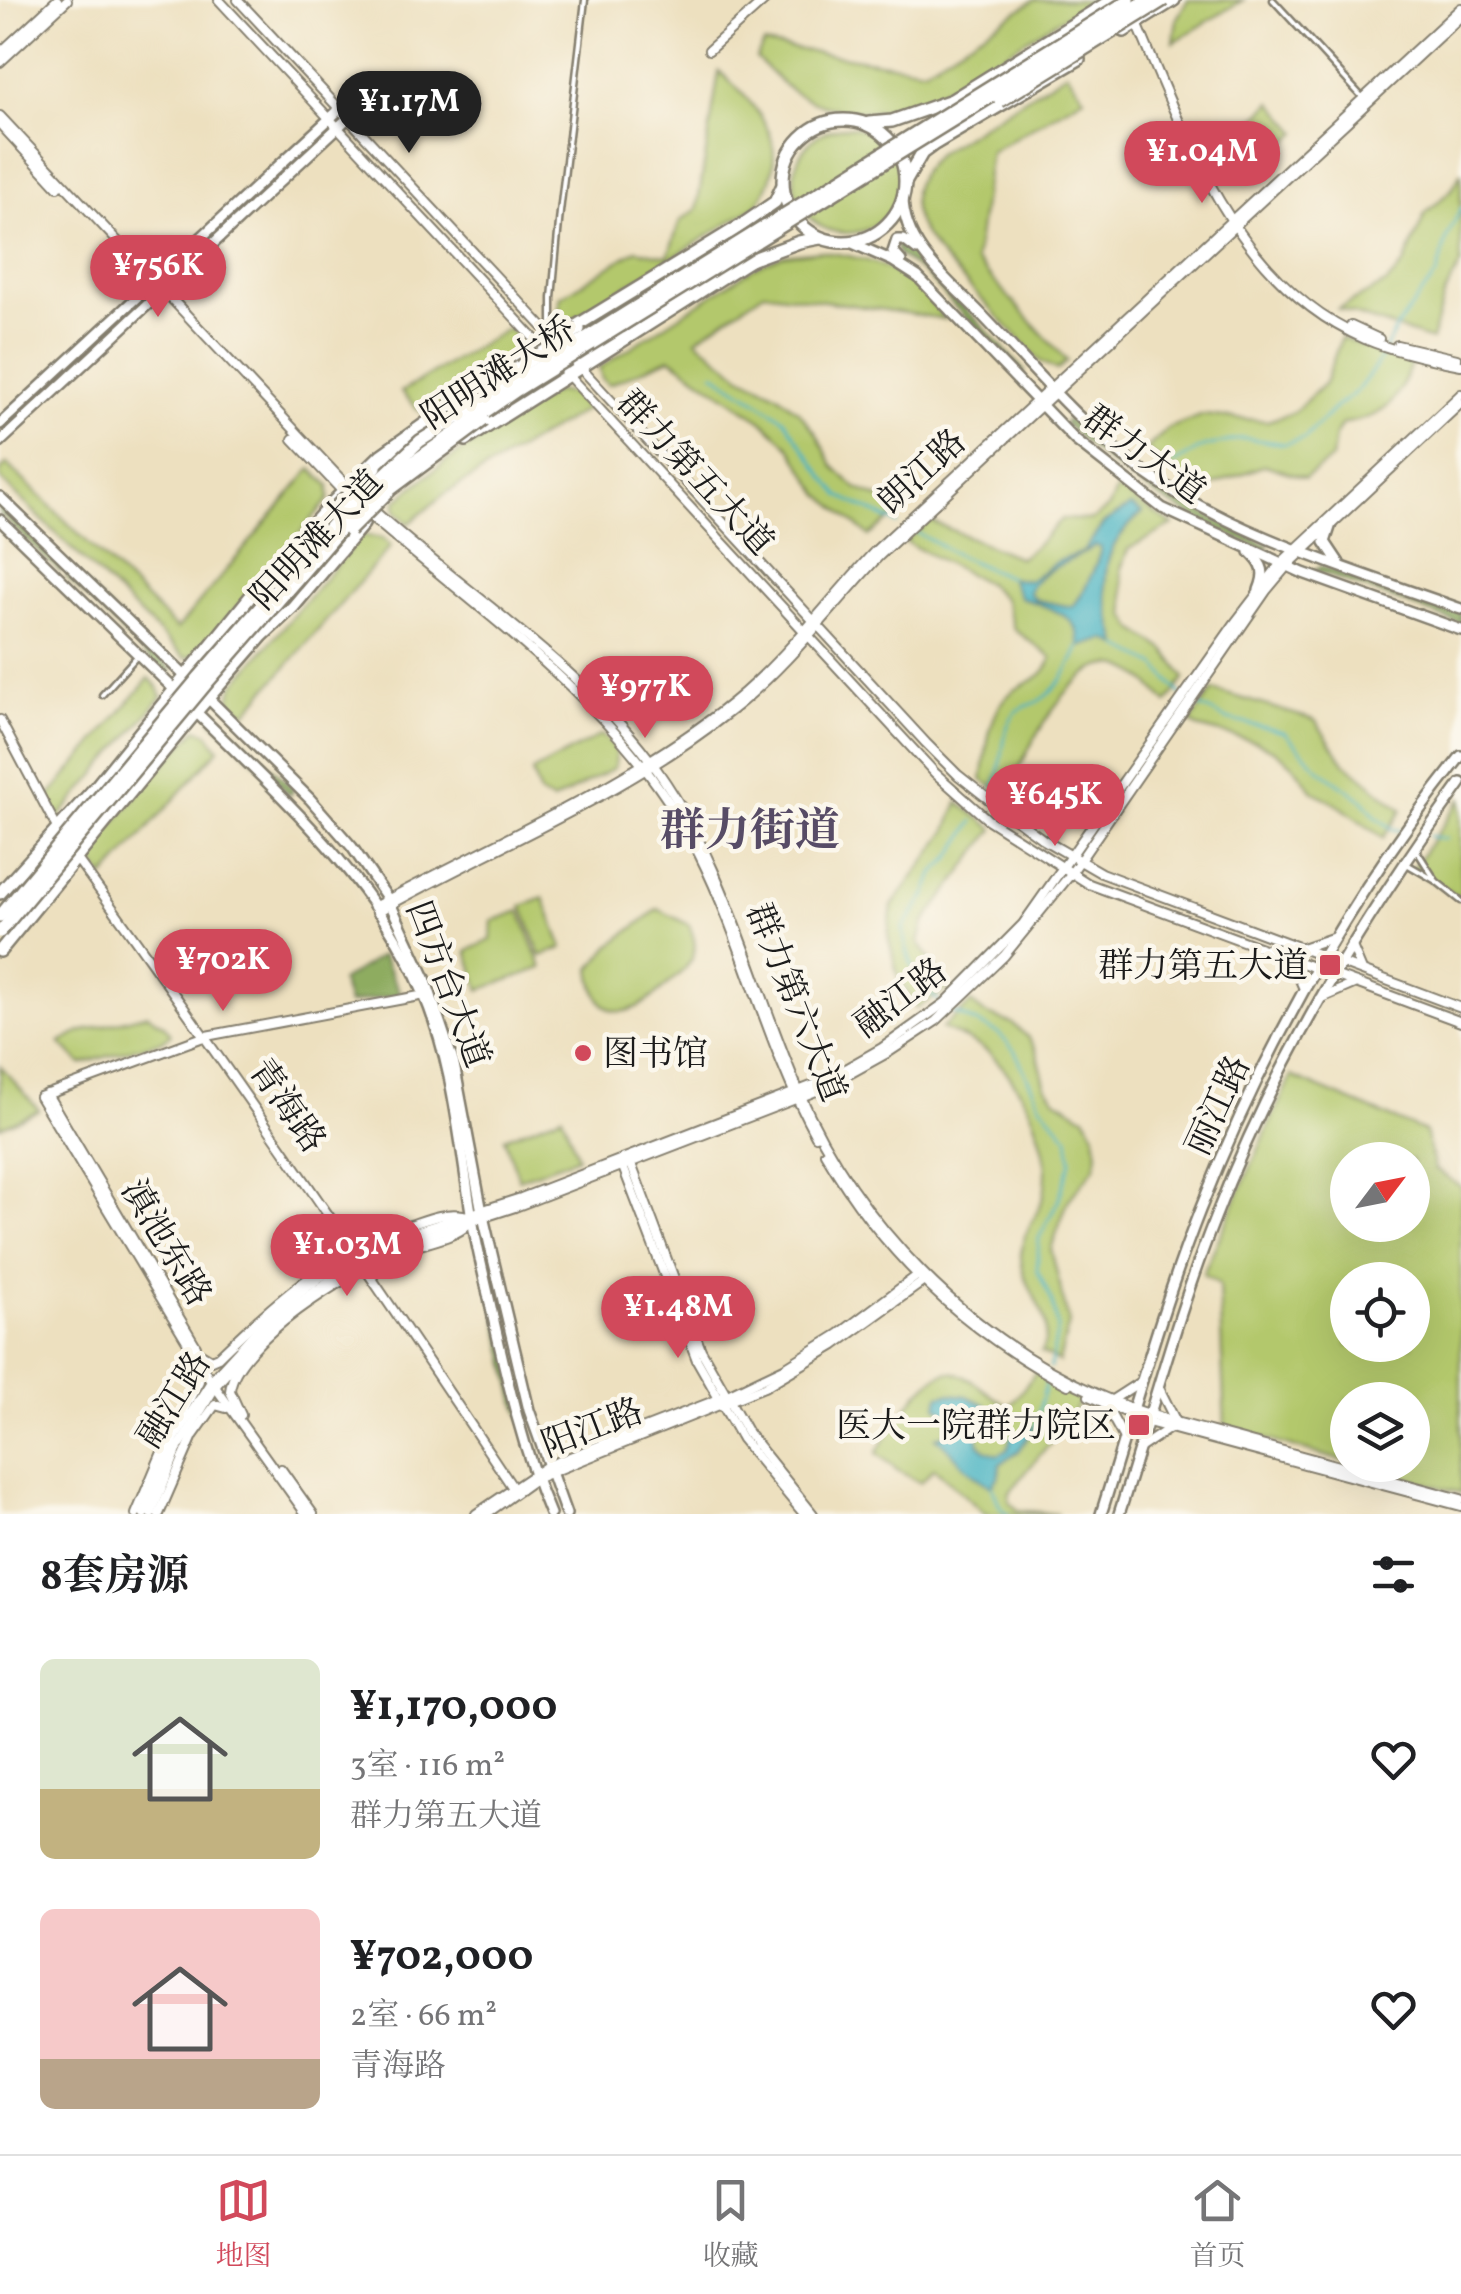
<!DOCTYPE html>
<html lang="zh">
<head>
<meta charset="utf-8">
<style>
  body { margin:0; font-family:Vollkorn,"Noto Serif SC",serif; background:#f2f2f2; color:#202124; height:100vh; display:flex; flex-direction:column; font-size:38px; white-space:nowrap }
  * { box-sizing:border-box; margin:0 }
  p { font-size:32px; color:#757577 }
  .icon { flex:none; width:55px; height:55px; fill:none; stroke:currentColor; stroke-width:2; stroke-linecap:round; stroke-linejoin:round }
  .map { position:relative; height:1514px; overflow:hidden }
  .sheet { display:flex; flex-direction:column; background:#fff; flex:1 }
  .sheet>* { flex:none }
  .needle { width:65px; rotate:58deg }
  .fabs { position:absolute; left:1330px; top:1142px; display:grid; gap:20px }
  .fabs a { display:grid; place-items:center; width:100px; height:100px; border-radius:50%; background:#fff; box-shadow:0 10px 40px #0002; font-size:50px }
  .price { position:absolute; translate:-50% -85px; padding:0 22px; border-radius:35px; background:#d1495b; color:#fff; font-size:32px; line-height:65px; filter:drop-shadow(0 2px 5px #0008) }
  .price::after { content:''; position:absolute; left:50%; top:60px; width:30px; height:22px; margin-left:-15px; background:inherit; clip-path:polygon(0 0,100% 0,50% 100%) }
  .price.current { background:#222; color:#fff }
  ul { padding:0; list-style:none }
  li { display:flex; align-items:center; gap:30px; height:250px; padding:0 40px }
  li span { display:grid; place-items:center; flex:none; width:280px; height:200px; border-radius:15px; color:#555 }
  li>.icon { margin-inline-start:auto }
  span .icon { width:120px; height:120px; fill:#fffc; stroke-width:1 }
  li b { font-size:42px }
  h2 { display:flex; justify-content:space-between; align-items:center; height:120px; padding:0 40px; font-size:42px }
  .menu { display:flex; justify-content:space-around; align-items:center; height:140px; border-top:2px solid #e0e0e0; background:#fff; font-size:28px; color:#757577 }
  .menu a { display:grid; justify-items:center; gap:5px }
  .menu .current { color:#d1495b }
  .map>svg:first-child { display:block }
</style>
</head>
<body>
<div class="map">
<svg width="1461" height="1514" viewBox="0 0 1461 1514">
  <rect width="100%" height="100%" fill="#fbf7ec"/>
  <filter id="ink" filterUnits="userSpaceOnUse"><feTurbulence type="fractalNoise" baseFrequency=".01" numOctaves="2"/><feDisplacementMap in="SourceGraphic" scale="20" xChannelSelector="R" yChannelSelector="G"/><feConvolveMatrix kernelMatrix="1 2 1 2 8 2 1 2 1" color-interpolation-filters="sRGB"/></filter>
  <filter id="wash" filterUnits="userSpaceOnUse"><feTurbulence type="fractalNoise" baseFrequency=".0048" numOctaves="4" result="noise"/><feDisplacementMap in="SourceGraphic" scale="40" xChannelSelector="R" yChannelSelector="G"/><feGaussianBlur stdDeviation="2.25" result="paint"/><feColorMatrix in="noise" values="0 0 0 0 0 0 0 0 0 0 0 0 0 0 0 0 0 1.4 0 .05"/><feComposite in="paint" operator="in"/></filter>
  <g filter="url(#wash)">
    <rect width="100%" height="100%" fill="#ede0bf"/>
    <!-- green -->
    <g fill="#b3c86c" stroke="#687244" stroke-width="2.5" fill-rule="evenodd">
      <path d="M1035,0h56c-29,18 -57,35 -86,53 -66,42 -129,83 -208,41 -15,-8 -28,-24 -41,-36l8,-14 160,25z"/>
      <path d="M1188,0h55l-69,42 3,-24z"/>
      <path d="M719,71c44,40 77,78 37,135l-199,123 3,-32 76,-47 32,6 12,-35 17,-12z"/>
      <path d="M1067,72l17,25 -94,55 -15,108 92,101 -10,9 -16,-8c-23,-25 -47,-49 -70,-74 -38,-40 -89,-83 -33,-135z"/>
      <path d="M1272,102l26,30 -43,42 -27,-30z"/>
      <circle cx="847" cy="180" r="53"/>
      <path d="M1461,172v91l-17,33 -13,44 -93,-31 49,-26 17,-19 21,-50 27,-25z"/>
      <path d="M820,251c58,9 88,18 125,68l-181,-27 -68,47 44,36 37,19 22,18 17,21 17,33 23,22 48,21 -35,27 -49,-42 -31,-48 -26,-24 -93,-64 -62,27 -6,-6 -3,-11 156,-101 28,-12z"/>
      <path d="M509,328l16,21 -101,66 -23,-23z"/>
      <path d="M1341,338l70,26c-16,43 -25,51 -69,60l-7,12 -3,23 -27,19 -40,-13 -65,25 -54,-41 23,-21 34,-13 64,6 26,-8 32,-30z"/>
      <path d="M556,391l16,3 14,15 -143,86 -34,29 -13,-13v-10l47,-38z"/>
      <path d="M7,464l170,165 134,-160 18,16v14l-131,155 -13,4 -185,-179v-8z"/>
      <path d="M1117,489l56,36 -45,24 -7,20 5,46 8,14 31,21 20,28 -18,25c-13,-15 -34,-39 -57,-38 -45,3 -88,94 -103,131l-25,-16c5,-29 5,-68 30,-88 18,-14 31,-10 40,-34l-38,-29 -10,-30 -16,-15 -83,-42 25,-21 90,37 19,-15 23,-24 30,1 17,-13z"/>
      <path d="M362,535l21,3 8,8 -146,168 -15,-14 3,-14z"/>
      <path d="M149,678l9,9 4,10 -106,124 -10,-21z"/>
      <path d="M1213,690l102,30 28,41 59,49 -19,28 -42,-31 -28,-16 -21,-27 -17,-13 -19,-9 -59,-15 -7,-5z"/>
      <path d="M197,729l11,4 11,16 -115,129 -16,-22 62,-77z"/>
      <path d="M601,735c13,8 18,18 13,33l-61,33 -13,-6 -8,-23z"/>
      <path d="M1461,799v100l-49,-30z"/>
      <path d="M958,802l36,27 -70,94 -5,20 30,46 -33,19 -18,-31 -10,-41 4,-30 54,-73z"/>
      <path d="M544,898l19,50 -22,8 -19,-50z"/>
      <path d="M658,909l31,16c4,10 8,20 4,31 -4,12 -17,20 -26,29 -34,32 -69,44 -76,-16l19,-23z"/>
      <path d="M520,911l22,57 -62,22 -13,-39 24,-11 1,-19z"/>
      <path d="M971,1003l14,11 27,9 17,15 8,14 9,35 10,12 30,18 9,18 3,18 -3,14 -27,34 -17,48 18,74 -10,39 -18,-10c18,-35 -19,-61 -20,-95 -1,-22 15,-37 21,-57 15,-48 -17,-114 -52,-146 -13,-12 -33,-18 -48,-26z"/>
      <path d="M147,1014l17,11 7,9 -6,6 -84,24 -21,-21 20,-11z"/>
      <path d="M0,1066l39,44 -39,17z"/>
      <path d="M1291,1076l134,56 10,37 26,18v306l-101,-28h52v-65h-64l-1,62 -122,-34 -6,-144 -16,-10zM1348,1160h64v65h-64zM1348,1280h64v65h-64z"/>
      <path d="M562,1115l16,42 -59,22 -15,-41z"/>
      <path d="M1036,1372l45,27 -15,24 -56,69 -1,9 9,9 40,4h-73l-51,-46 -13,15 -24,-13 -20,-17c12,-21 52,-88 79,-80 20,6 35,26 54,33z"/>
    </g>
    <!-- forest -->
    <g fill="#8eac60" stroke="#55643e" stroke-width="2.5">
      <path d="M900,244l13,8 112,120 -6,4 -92,-100 -29,-21 -2,-9z"/>
      <path d="M1068,419c60,55 127,92 201,127l-5,4c-75,-32 -142,-69 -200,-127z"/>
      <path d="M0,503l65,63 -5,6 -60,-58z"/>
      <path d="M1321,566l140,48v10l-147,-54z"/>
      <path d="M71,571l101,99 -6,6 -100,-99z"/>
      <path d="M217,715l77,74 -4,6 -78,-75z"/>
      <path d="M382,955l19,39 -53,10 -7,-23z"/>
      <path d="M486,1266h3l13,39 26,120h-4l-10,-29z"/>
    </g>
    <!-- water -->
    <g fill="#46b3c2" stroke="#31686f" stroke-width="2.5" fill-rule="evenodd">
      <path d="M1131,506l11,7c-49,42 -40,76 -23,133l-13,-7 -27,8c3,-34 -33,-39 -59,-50l-10,-19 19,3 27,-19 27,-10 21,-29zM1095,545l6,3c-3,15 -19,50 -29,59l-36,-7 -7,-7c7,-26 48,-31 66,-48z"/>
      <path d="M949,1394l18,2 19,9 1,11 -12,7 4,21 6,6 13,5 10,-5 3,-14 25,-11 -18,27 -18,12 -1,12 -7,10c-23,-10 -36,-32 -56,-49l11,-3 1,-20 -11,-8 2,-10z"/>
    </g>
    <g fill="none" stroke-linecap="round" stroke-linejoin="round">
      <!-- stream -->
      <g stroke="#46b3c2" stroke-width="2.5">
        <path d="M714,373l70,46 40,58 16,19 58,28"/>
        <path d="M1173,464l30,-17 41,-9 40,6 21,-6 30,-30 22,-17 19,-25 22,-41 39,-51 10,-37 14,-29"/>
        <path d="M910,529l49,27 51,22"/>
        <path d="M1119,646l37,19 26,31"/>
        <path d="M1193,703l33,16 58,13 36,38 43,30 13,17 17,12 8,2"/>
        <path d="M994,786c12,-22 5,-56 22,-74 6,-6 14,-6 21,-10 23,-13 32,-33 42,-55"/>
        <path d="M1429,836l17,3"/>
        <path d="M941,1003c-24,-18 -35,-46 -38,-75l23,-33 8,-21 17,-17 23,-36"/>
        <path d="M951,1011l47,22 17,18 25,53 28,33 3,24 -13,40 -19,37 -2,32 15,31 6,27 -8,40"/>
        <path d="M1035,1426l13,-50"/>
        <path d="M992,1486l8,21 8,7"/>
      </g>
    </g>
  </g>
  <g filter="url(#ink)">
    <g fill="none" stroke-linecap="round" stroke-linejoin="round">
      <defs>
        <g id="street">
          <path d="M1273,0l90,98"/>
          <path d="M552,334v-36l8,-86 25,-212"/>
          <path d="M102,695l36,-40"/>
          <path d="M1405,863l31,18 -19,-30"/>
          <path d="M1436,881l25,20"/>
        </g>
        <g id="secondary">
          <path d="M219,0l325,349"/>
          <path d="M238,0l318,341"/>
          <path d="M1137,23c50,118 100,261 228,316 31,13 63,20 96,26"/>
          <path d="M709,50l56,-50"/>
          <path d="M0,53l57,-53"/>
          <path d="M0,62l67,-62"/>
          <path d="M0,116l349,372"/>
          <path d="M0,124l58,63"/>
          <path d="M1351,326l28,13"/>
          <path d="M1397,345l60,14"/>
          <path d="M569,355l357,388 32,32 38,30 48,35 57,33 360,135"/>
          <path d="M557,363l378,410 52,46 102,65 372,138"/>
          <path d="M293,439l52,55"/>
          <path d="M371,508c90,82 204,153 278,251 75,99 102,221 150,333 58,132 169,246 302,304 47,21 99,32 149,46 70,19 141,38 211,57"/>
          <path d="M367,513c120,105 259,195 332,341 46,92 68,193 117,282"/>
          <path d="M0,720l57,108"/>
          <path d="M77,859c150,206 294,416 436,629"/>
          <path d="M374,907c118,-64 255,-121 359,-205 54,-44 95,-101 142,-151l586,-543"/>
          <path d="M377,912c119,-67 249,-117 356,-203 56,-44 98,-102 147,-154l581,-539"/>
          <path d="M1351,944l11,26"/>
          <path d="M1302,948l33,-11"/>
          <path d="M1291,959l13,30"/>
          <path d="M1319,999l37,-16"/>
          <path d="M47,1094l149,252"/>
          <path d="M825,1153c58,100 140,178 243,232"/>
          <path d="M631,1164l70,186 47,83 65,81"/>
          <path d="M623,1167l74,193 45,79 62,75"/>
          <path d="M201,1354l10,6 7,-3c60,-58 112,-104 192,-132 18,-6 34,-13 53,-10"/>
          <path d="M1159,1388l17,34"/>
          <path d="M1089,1396l59,26 313,84"/>
          <path d="M1112,1400l31,-20"/>
          <path d="M1105,1404l20,36"/>
          <path d="M241,1415l-11,-24c4,-49 122,-120 165,-138 18,-8 60,-14 72,-28"/>
          <path d="M1140,1448l30,-20"/>
          <path d="M281,1469l32,45"/>
          <path d="M136,1514l29,-69 34,-64v-16"/>
          <path d="M144,1514l31,-76 39,-61 54,-59 51,-40 39,-23 47,-20 116,-37 303,-117 58,-33 63,-45 78,-79 212,-301 46,-60 180,-169"/>
          <path d="M151,1514l27,-66 40,-65 54,-60 69,-51 51,-25 123,-40 309,-119 65,-36 47,-31 68,-65 66,-81 196,-284 21,-25 174,-163"/>
          <path d="M159,1514l34,-78 22,-31 11,3"/>
          <path d="M306,1514l-95,-133 -171,-284 166,-61 219,-41"/>
          <path d="M476,1514l71,-48 172,-67 67,-32 53,-33 79,-59"/>
          <path d="M486,1514l49,-35 229,-92 71,-42 89,-64"/>
        </g>
        <g id="primary">
          <path d="M903,197c0,50 46,84 78,117 51,53 99,111 159,155 91,66 215,102 321,140"/>
          <path d="M850,242l43,19 25,16 157,163 87,68 141,65 158,57"/>
          <path d="M901,261l-8,-9 4,-12h7l13,10"/>
          <path d="M0,424l340,-315"/>
          <path d="M0,442l348,-324"/>
          <path d="M0,497l187,181"/>
          <path d="M0,520l178,173"/>
          <path d="M1331,524l-6,18 14,21"/>
          <path d="M1250,552c14,13 16,21 9,38"/>
          <path d="M205,695l105,104 42,48 36,52 37,79 29,86 28,148 47,198 37,104"/>
          <path d="M192,708c85,85 182,169 230,282 31,71 37,147 49,222 5,35 15,70 22,105 15,67 30,133 57,197"/>
          <path d="M1101,1514c32,-101 60,-205 99,-304 64,-162 152,-317 261,-454"/>
          <path d="M1119,1514c32,-99 58,-200 96,-296 60,-157 148,-299 246,-435"/>
        </g>
        <g id="highway">
          <path d="M1124,31l50,-31"/>
          <circle cx="844" cy="181" r="61"/>
          <path d="M869,123l23,-2 60,-21 160,-100"/>
          <path d="M936,143l143,-84"/>
          <path d="M906,181l16,-28 19,-14"/>
          <path d="M730,233l45,-31 7,-15"/>
          <path d="M747,261l52,-19 21,-4"/>
          <path d="M593,351l26,-16"/>
          <path d="M466,440l287,-182"/>
          <path d="M376,467l36,-22"/>
          <path d="M0,893l94,-104 169,-208 69,-78 49,-48 100,-71 254,-155"/>
          <path d="M0,951l196,-239 66,-76 31,-29 70,-83"/>
        </g>
      </defs>
      <!-- street casing -->
      <use href="#street" stroke="#847e6e" stroke-width="9"/>
      <!-- secondary casing -->
      <use href="#secondary" stroke="#847e6e" stroke-width="12"/>
      <!-- primary casing -->
      <use href="#primary" stroke="#847e6e" stroke-width="14"/>
      <!-- highway casing -->
      <use href="#highway" stroke="#847e6e" stroke-width="16"/>
      <!-- street -->
      <use href="#street" stroke="#fff" stroke-width="4"/>
      <!-- secondary -->
      <use href="#secondary" stroke="#fff" stroke-width="8"/>
      <!-- primary -->
      <use href="#primary" stroke="#fff" stroke-width="9"/>
      <!-- highway -->
      <use href="#highway" stroke="#fff" stroke-width="11"/>
      <defs>
        <g id="highway-bridge">
          <path d="M1000,101l164,-101"/>
          <path d="M501,384l15,-15 63,-40"/>
          <path d="M329,514l47,-47"/>
          <path d="M349,531l42,-42 93,-69"/>
          <path d="M0,916l199,-239 136,-156 85,-80 709,-441"/>
          <path d="M0,932l207,-249 145,-167 49,-46 116,-80 630,-390"/>
        </g>
      </defs>
      <!-- highway-bridge casing -->
      <use href="#highway-bridge" stroke="#847e6e" stroke-width="16" stroke-linecap="butt"/>
      <!-- highway-bridge -->
      <use href="#highway-bridge" stroke="#fff" stroke-width="11"/>
    </g>
  </g>
  <!-- markers -->
  <g fill="#d1495b" stroke="#fbf7ec" stroke-width="4">
    <rect x="1318" y="953" width="24" height="24" rx="5"/>
    <circle cx="583" cy="1053" r="10"/>
    <rect x="1127" y="1413" width="24" height="24" rx="5"/>
  </g>
  <g text-anchor="middle" stroke-width="9" stroke-linejoin="round" paint-order="stroke">
    <!-- street labels -->
    <g font-size="35" fill="#1c1c1c" stroke="#fbf7ec">
      <text transform="translate(498 372) rotate(-33)" y="12">阳明滩大桥</text>
      <text transform="translate(1145 454) rotate(36)" y="12">群力大道</text>
      <text transform="translate(921 471) rotate(-43)" y="12">朗江路</text>
      <text transform="translate(696 472) rotate(47)" y="12">群力第五大道</text>
      <text transform="translate(316 539) rotate(-47)" y="12">阳明滩大道</text>
      <text transform="translate(449 984) rotate(69)" y="12">四方台大道</text>
      <text transform="translate(900 997) rotate(-37)" y="12">融江路</text>
      <text transform="translate(797 1002) rotate(68)" y="12">群力第六大道</text>
      <text transform="translate(288 1105) rotate(55)" y="12">青海路</text>
      <text transform="translate(1217 1105) rotate(-65)" y="12">丽江路</text>
      <text transform="translate(167 1242) rotate(59)" y="12">滇池东路</text>
      <text transform="translate(173 1399) rotate(-58)" y="12">融江路</text>
      <text transform="translate(592 1427) rotate(-21)" y="12">阳江路</text>
    </g>
    <!-- poi labels -->
    <g font-size="35" fill="#1c1c1c" stroke="#fbf7ec" text-anchor="end">
      <text x="1308" y="977">群力第五大道</text>
      <text x="603" y="1065" text-anchor="start">图书馆</text>
      <text x="1116" y="1437">医大一院群力院区</text>
    </g>
    <!-- district labels -->
    <g font-size="45" font-weight="bold" fill="#574c66" stroke="#fbf7ec">
      <text x="750" y="845">群力街道</text>
    </g>
  </g>
</svg>
<div class="fabs">
<a><svg class="needle" viewBox="-14 -14 28 28"><path d="M0-13l5 13h-10z" fill="#e53935"/><path d="M0 13l5-13h-10z" fill="#757577"/></svg></a>
<a><svg class="icon" aria-label="locate" viewBox="0 0 24 24"><circle cx="12" cy="12" r="6"/><path d="M12 2v4M12 18v4M2 12h4M18 12h4"/></svg></a>
<a><svg class="icon" aria-label="layers" viewBox="0 0 24 24"><path d="M12 4l9 5-9 5-9-5zM3 14l9 5 9-5"/></svg></a>
</div>
<b class="price current" style="left:409px;top:156px">¥1.17M</b>
<b class="price" style="left:1202px;top:206px">¥1.04M</b>
<b class="price" style="left:158px;top:320px">¥756K</b>
<b class="price" style="left:645px;top:741px">¥977K</b>
<b class="price" style="left:1055px;top:849px">¥645K</b>
<b class="price" style="left:223px;top:1014px">¥702K</b>
<b class="price" style="left:347px;top:1299px">¥1.03M</b>
<b class="price" style="left:678px;top:1361px">¥1.48M</b>
</div>
<section class="sheet">
<h2>8套房源<svg class="icon" aria-label="filters" viewBox="0 0 24 24"><path d="M4 7h16M4 17h16"/><circle cx="9" cy="7" r="2"/><circle cx="15" cy="17" r="2"/></svg></h2>
<ul>
<li><span style="background:linear-gradient(#dfe7d0 65%,#c2b280 0)"><svg class="icon" aria-label="home" viewBox="0 0 24 24"><path d="M3 11l9-7 9 7M6 9v11h12V9"/></svg></span><div><b>¥1,170,000</b><p>3室 · 116 m²</p><p>群力第五大道</p></div><svg class="icon" aria-label="heart" viewBox="0 0 24 24"><path d="M12 20l-8-8c-3-5 5-10 8-4 3-6 11-1 8 4z"/></svg></li>
<li><span style="background:linear-gradient(#f6c9c9 75%,#b9a48a 0)"><svg class="icon" aria-label="home" viewBox="0 0 24 24"><path d="M3 11l9-7 9 7M6 9v11h12V9"/></svg></span><div><b>¥702,000</b><p>2室 · 66 m²</p><p>青海路</p></div><svg class="icon" aria-label="heart" viewBox="0 0 24 24"><path d="M12 20l-8-8c-3-5 5-10 8-4 3-6 11-1 8 4z"/></svg></li>
</ul>
</section>
<nav class="menu">
<a class="current"><svg class="icon" aria-label="map" viewBox="0 0 24 24"><path d="M3 6l6-2 6 2 6-2v14l-6 2-6-2-6 2zM9 4v14M15 6v14"/></svg>地图</a>
<a><svg class="icon" aria-label="saved" viewBox="0 0 24 24"><path d="M7 4h10v16l-5-4-5 4z"/></svg>收藏</a>
<a><svg class="icon" aria-label="home" viewBox="0 0 24 24"><path d="M3 11l9-7 9 7M6 9v11h12V9"/></svg>首页</a>
</nav>
</body>
</html>
